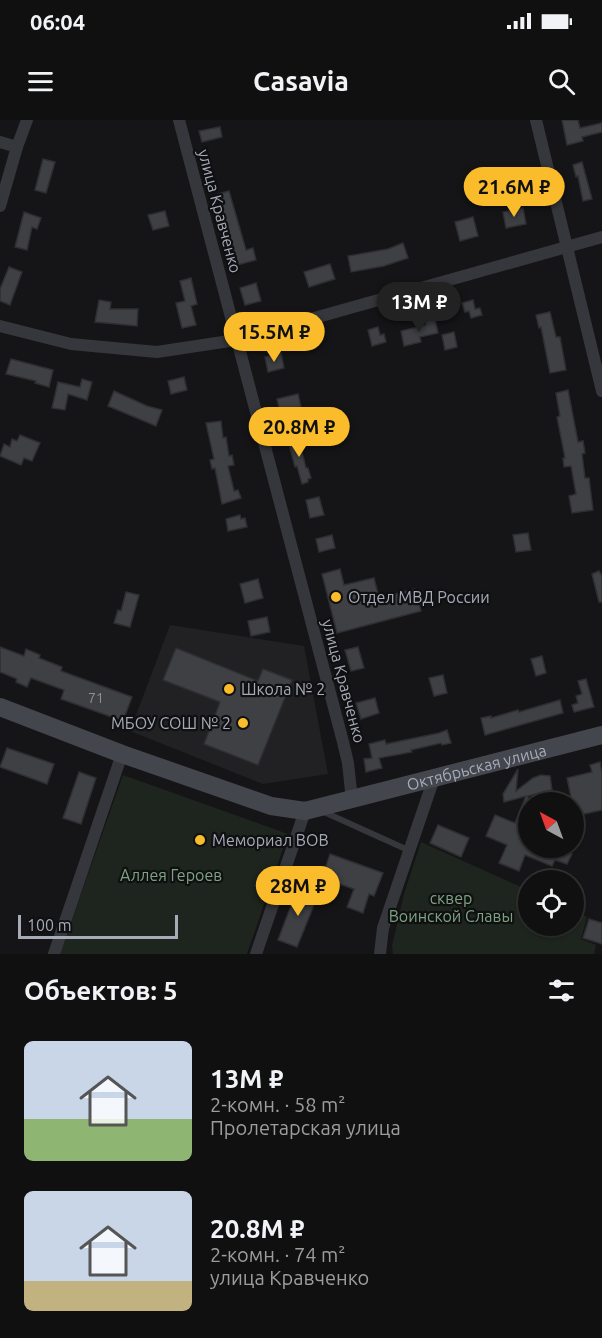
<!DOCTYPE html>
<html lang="ru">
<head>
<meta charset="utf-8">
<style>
  body { margin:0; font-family:Ubuntu,sans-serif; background:#19191a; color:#f1f3f6; height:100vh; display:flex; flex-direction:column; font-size:22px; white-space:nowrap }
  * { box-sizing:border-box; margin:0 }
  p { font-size:20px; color:#9c9d9f }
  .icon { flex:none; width:33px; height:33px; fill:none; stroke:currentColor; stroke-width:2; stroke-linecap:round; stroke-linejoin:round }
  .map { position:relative; height:834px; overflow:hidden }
  .panel { display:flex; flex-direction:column; background:#101011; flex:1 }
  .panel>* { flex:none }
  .needle { width:39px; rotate:319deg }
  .controls { position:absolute; left:518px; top:672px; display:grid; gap:12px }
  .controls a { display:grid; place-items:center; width:66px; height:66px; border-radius:50%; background:#101011; box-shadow:0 2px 4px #0004,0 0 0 2px #303031; font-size:30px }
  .scale { position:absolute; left:18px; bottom:15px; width:160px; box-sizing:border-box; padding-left:6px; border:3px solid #a6abb8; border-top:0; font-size:16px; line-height:21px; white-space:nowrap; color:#a6abb8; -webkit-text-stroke:4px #101012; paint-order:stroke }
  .price { position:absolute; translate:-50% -51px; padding:0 14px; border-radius:21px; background:#fabc2a; color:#111; font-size:20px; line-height:39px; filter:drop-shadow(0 2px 3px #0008) }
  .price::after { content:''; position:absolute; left:50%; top:36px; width:18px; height:14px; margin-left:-9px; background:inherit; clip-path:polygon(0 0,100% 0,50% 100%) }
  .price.current { background:#222; color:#fff }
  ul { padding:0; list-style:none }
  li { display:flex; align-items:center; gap:18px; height:150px; padding:0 24px }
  li span { display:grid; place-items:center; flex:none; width:168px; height:120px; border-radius:9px; color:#555 }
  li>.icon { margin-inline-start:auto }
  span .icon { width:72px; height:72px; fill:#fffc; stroke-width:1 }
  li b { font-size:26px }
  h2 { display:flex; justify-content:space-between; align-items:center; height:72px; padding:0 24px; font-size:26px }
  .status { display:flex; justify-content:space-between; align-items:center; height:42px; padding:0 30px; background:#101011; direction:ltr }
  .status svg { height:16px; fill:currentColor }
  header { display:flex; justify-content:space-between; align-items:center; height:78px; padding:0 24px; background:#101011; font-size:27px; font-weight:700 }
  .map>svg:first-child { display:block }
</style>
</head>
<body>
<div class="status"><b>06:04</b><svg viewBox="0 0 49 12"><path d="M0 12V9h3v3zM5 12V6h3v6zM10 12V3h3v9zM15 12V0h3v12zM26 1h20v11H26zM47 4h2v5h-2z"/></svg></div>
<header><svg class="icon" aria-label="menu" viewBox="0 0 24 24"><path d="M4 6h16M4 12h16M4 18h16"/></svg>Casavia<svg class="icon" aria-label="search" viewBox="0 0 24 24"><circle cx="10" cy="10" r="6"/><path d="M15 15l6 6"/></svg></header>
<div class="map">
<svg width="602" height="834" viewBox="0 0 602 834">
  <rect width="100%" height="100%" fill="#151517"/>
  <!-- built -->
  <path fill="#212124" d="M170,505l134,21 24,128 -65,10 -133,-53z"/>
  <!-- green -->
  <g fill="#1d251e">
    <path d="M123,655l165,59 -41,120h-187z"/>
    <path d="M421,722l107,48v36h45v-16l14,7 -6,22 15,6 -2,9h-201l-1,-8 12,-52z"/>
  </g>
  <!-- building -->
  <g fill="#3f4044" stroke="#2f2f33" stroke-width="1.5">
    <path d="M562,0h16l2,8 22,-5v9l-20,5 1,4 -16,4z"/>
    <path d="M220,7l2,10 -20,5 -3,-11z"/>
    <path d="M43,39l12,3 -9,31 -11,-3z"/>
    <path d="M582,42l10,37 -9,2 -5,-25 -2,1 -3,-12z"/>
    <path d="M512,48l3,14 -15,3 -2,-14z"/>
    <path d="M229,71l17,59 7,-2 3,12 -19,5 -13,-41 2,-1 -8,-29z"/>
    <path d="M523,88l3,16 -20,4 -3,-16z"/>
    <path d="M165,91l4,15 -16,4 -5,-15z"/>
    <path d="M24,92l17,6 -4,11 -5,-2 -5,23 -12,-3z"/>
    <path d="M473,97l5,19 -18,5 -5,-19z"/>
    <path d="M403,123l5,15 -24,8 -33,6 -3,-16 40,-7z"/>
    <path d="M330,144l5,15 -26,8 -5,-15z"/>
    <path d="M9,147l13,5 -12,33 -10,-4v-12z"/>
    <path d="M191,158l6,26 -6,2 5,19 -14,3 -6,-25 9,-2 -5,-20z"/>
    <path d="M256,163l5,18 -16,4 -5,-17z"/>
    <path d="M99,180l12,2 -1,7h28l-1,17 -42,-4z"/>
    <path d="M473,180l2,9 5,-1 2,7 -11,3 -2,-7 -4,1 -3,-9z"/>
    <path d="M550,192l6,25h4l6,33 -16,3 -9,-46 -2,1 -3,-13z"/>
    <path d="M435,199l3,14 -18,4 1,5 -17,4 -3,-15 25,-6 -1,-4z"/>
    <path d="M378,207l2,8 4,-1 2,8 -14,4 -4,-16z"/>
    <path d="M454,212l3,15 -12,3 -3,-15z"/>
    <path d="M281,233l3,15 -16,4 -3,-15z"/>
    <path d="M11,239l42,11 -4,17 -14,-4 1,-2 -30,-7z"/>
    <path d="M184,257l3,13 -16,4 -3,-13z"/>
    <path d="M82,259l10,3 -5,18 -19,-6 -3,16 -13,-2 6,-26 22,5z"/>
    <path d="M568,270l10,52 5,-1 2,12 -3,1 3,24h4l4,32 -21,3 -3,-17 7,-2 -5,-28 -7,1 -1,-9h2l-8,-41 3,-1 -4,-23z"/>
    <path d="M114,271l33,15 15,4 -6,16 -48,-20z"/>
    <path d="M298,274l4,17 -21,5 -4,-17z"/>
    <path d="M221,301l2,17 3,-1 3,19 3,-1 2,10 -6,1 6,25 4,-1 3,8 -19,6 -7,-36 -3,1 -2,-9 4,-1 -8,-36z"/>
    <path d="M20,315l20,8 -8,18 -8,-3 -3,7 -21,-9 4,-12 6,3 2,-8 5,2z"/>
    <path d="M301,315l3,12 -3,1 5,20h2l3,10 -3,1v3l-6,2 -5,-18 -2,1 -7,-26 5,-1 -1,-3z"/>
    <path d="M319,377l5,18 -14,3 -4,-18z"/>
    <path d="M240,395l1,4 4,-1 2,9 -19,4 -2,-12z"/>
    <path d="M528,413l3,17 -15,2 -3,-17z"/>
    <path d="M332,415l3,13 -16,4 -3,-13z"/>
    <path d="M340,449l4,16 30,-7 5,20 36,-9 6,22 -84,22 -15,-59z"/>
    <path d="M599,451l3,5v26h-3l-7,-28z"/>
    <path d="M258,459l5,19 -18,5 -5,-19z"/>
    <path d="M126,472l13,3 -9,32 -16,-4 4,-13 3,1z"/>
    <path d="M267,497l3,15 -19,4 -3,-15z"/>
    <path d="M0,527l24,9 2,-7 14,6 -1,3 23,9 -1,4 71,26 -9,24 -62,-22 3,-9 -33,-12 -4,9 -11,-5 1,-3 -17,-7z"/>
    <path d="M358,527l6,21 -13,3 -6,-21z"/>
    <path d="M176,528l82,33 5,-12 29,11 -34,85 -54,-21 16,-42 -57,-22z"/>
    <path d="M542,536l4,17 -10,3 -5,-17z"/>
    <path d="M443,555l4,18 -13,3 -5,-18z"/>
    <path d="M586,559l8,28 -20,5 -2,-7 6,-2 -2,-7 6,-2 -4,-13z"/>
    <path d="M375,578l4,15 -18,6 -5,-16z"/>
    <path d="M560,580l3,13 -78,22 -4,-17 10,-2v2l27,-8 1,2z"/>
    <path d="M447,610l4,13 -9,2 -1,-2 -30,7 1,2 -33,6 3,10 -16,4 -2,-13 8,-1 -3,-14 16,-4 1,4 53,-11z"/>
    <path d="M7,628l47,16 -7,20 -47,-17z"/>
    <path d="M600,642l2,12v36l-27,6 -8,-38 25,-6 -2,-7z"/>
    <path d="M518,649l-2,22 17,-13 8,-3 9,1 2,14 -24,6v52h26l18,6 -5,10 -12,-4 -3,6 -27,-11 -6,16 -20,-8 8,-18 -21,-9 9,-21 20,8 11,-27 -22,6 -1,-8z"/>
    <path d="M79,652l17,6 -15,46 -18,-6z"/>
    <path d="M438,705l31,13 -8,19 -31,-14z"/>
    <path d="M330,734l53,19 -9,23 -5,-2 -6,19 -16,-6 7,-18 -32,-11z"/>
    <path d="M298,767l20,8 -21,52 -19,-7z"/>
    <path d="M589,799l13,4v21l-19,-6z"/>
  </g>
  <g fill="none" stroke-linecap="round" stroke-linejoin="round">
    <!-- lane -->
    <path stroke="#36373c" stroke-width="6" d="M324,692l84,38"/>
    <!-- street -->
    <g stroke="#36373c" stroke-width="12">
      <path d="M179,0l164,622 5,21 4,37"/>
      <path d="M536,0l66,271"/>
      <path d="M0,22l17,5"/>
      <path d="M0,86l17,-59 10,-27"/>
      <path d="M0,206l71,18 86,8 79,-12 366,-103"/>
      <path d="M54,834l68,-200"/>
      <path d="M256,834l49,-143"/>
      <path d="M380,834l3,-26 51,-150"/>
    </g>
    <!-- secondary -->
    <path stroke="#44464d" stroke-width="18" id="s1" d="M0,587l122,47 149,52 34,5 297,-76"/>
  </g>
  <!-- markers -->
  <g fill="#fabc2a" stroke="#101012" stroke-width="2">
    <circle cx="336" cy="477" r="6"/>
    <circle cx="229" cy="569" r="6"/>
    <circle cx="243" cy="603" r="6"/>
    <circle cx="200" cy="720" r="6"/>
  </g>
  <g text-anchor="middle" stroke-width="4.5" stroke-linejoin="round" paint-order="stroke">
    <!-- number labels -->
    <g font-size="14" fill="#8c909b">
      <text x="96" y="583">71</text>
    </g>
    <!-- street labels -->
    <g font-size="16" fill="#a6abb8" stroke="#101012">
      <text transform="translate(220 91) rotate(75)" y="6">улица Кравченко</text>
      <text transform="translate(344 561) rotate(75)" y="6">улица Кравченко</text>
      <text dy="6" stroke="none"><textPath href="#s1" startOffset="500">Октябрьская улица</textPath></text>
    </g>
    <!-- poi labels -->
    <g font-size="16" fill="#a6abb8" stroke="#101012" text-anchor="start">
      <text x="348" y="483">Отдел МВД России</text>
      <text x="241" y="575">Школа № 2</text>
      <text x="231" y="609" text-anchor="end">МБОУ СОШ № 2</text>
      <text x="212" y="726">Мемориал ВОВ</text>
    </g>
    <!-- park labels -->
    <g font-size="16" fill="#7ca480" stroke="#101012">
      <text x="171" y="761">Аллея Героев</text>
      <text x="451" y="784">сквер<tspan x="451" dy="18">Воинской Славы</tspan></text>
    </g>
  </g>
</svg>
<div class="controls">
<a><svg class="needle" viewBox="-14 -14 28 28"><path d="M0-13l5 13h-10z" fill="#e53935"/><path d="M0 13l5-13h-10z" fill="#9c9d9f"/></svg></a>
<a><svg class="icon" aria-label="locate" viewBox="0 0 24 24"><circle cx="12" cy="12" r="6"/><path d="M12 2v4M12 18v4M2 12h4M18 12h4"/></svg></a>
</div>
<div class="scale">100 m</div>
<b class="price" style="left:514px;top:98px">21.6M ₽</b>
<b class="price current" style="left:419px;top:213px">13M ₽</b>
<b class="price" style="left:274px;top:243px">15.5M ₽</b>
<b class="price" style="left:299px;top:338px">20.8M ₽</b>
<b class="price" style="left:298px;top:797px">28M ₽</b>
</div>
<section class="panel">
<h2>Объектов: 5<svg class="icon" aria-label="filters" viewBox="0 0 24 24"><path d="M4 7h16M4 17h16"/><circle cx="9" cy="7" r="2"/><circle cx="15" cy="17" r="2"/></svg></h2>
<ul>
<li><span style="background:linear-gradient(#c9d6e8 65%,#8fb573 0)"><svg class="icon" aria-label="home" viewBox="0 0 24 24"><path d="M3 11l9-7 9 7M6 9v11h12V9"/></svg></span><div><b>13M ₽</b><p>2-комн. · 58 m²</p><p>Пролетарская улица</p></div></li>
<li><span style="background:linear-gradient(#c9d6e8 75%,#c2b280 0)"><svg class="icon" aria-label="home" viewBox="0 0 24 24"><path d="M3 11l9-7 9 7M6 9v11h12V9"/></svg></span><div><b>20.8M ₽</b><p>2-комн. · 74 m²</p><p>улица Кравченко</p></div></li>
</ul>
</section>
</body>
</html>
